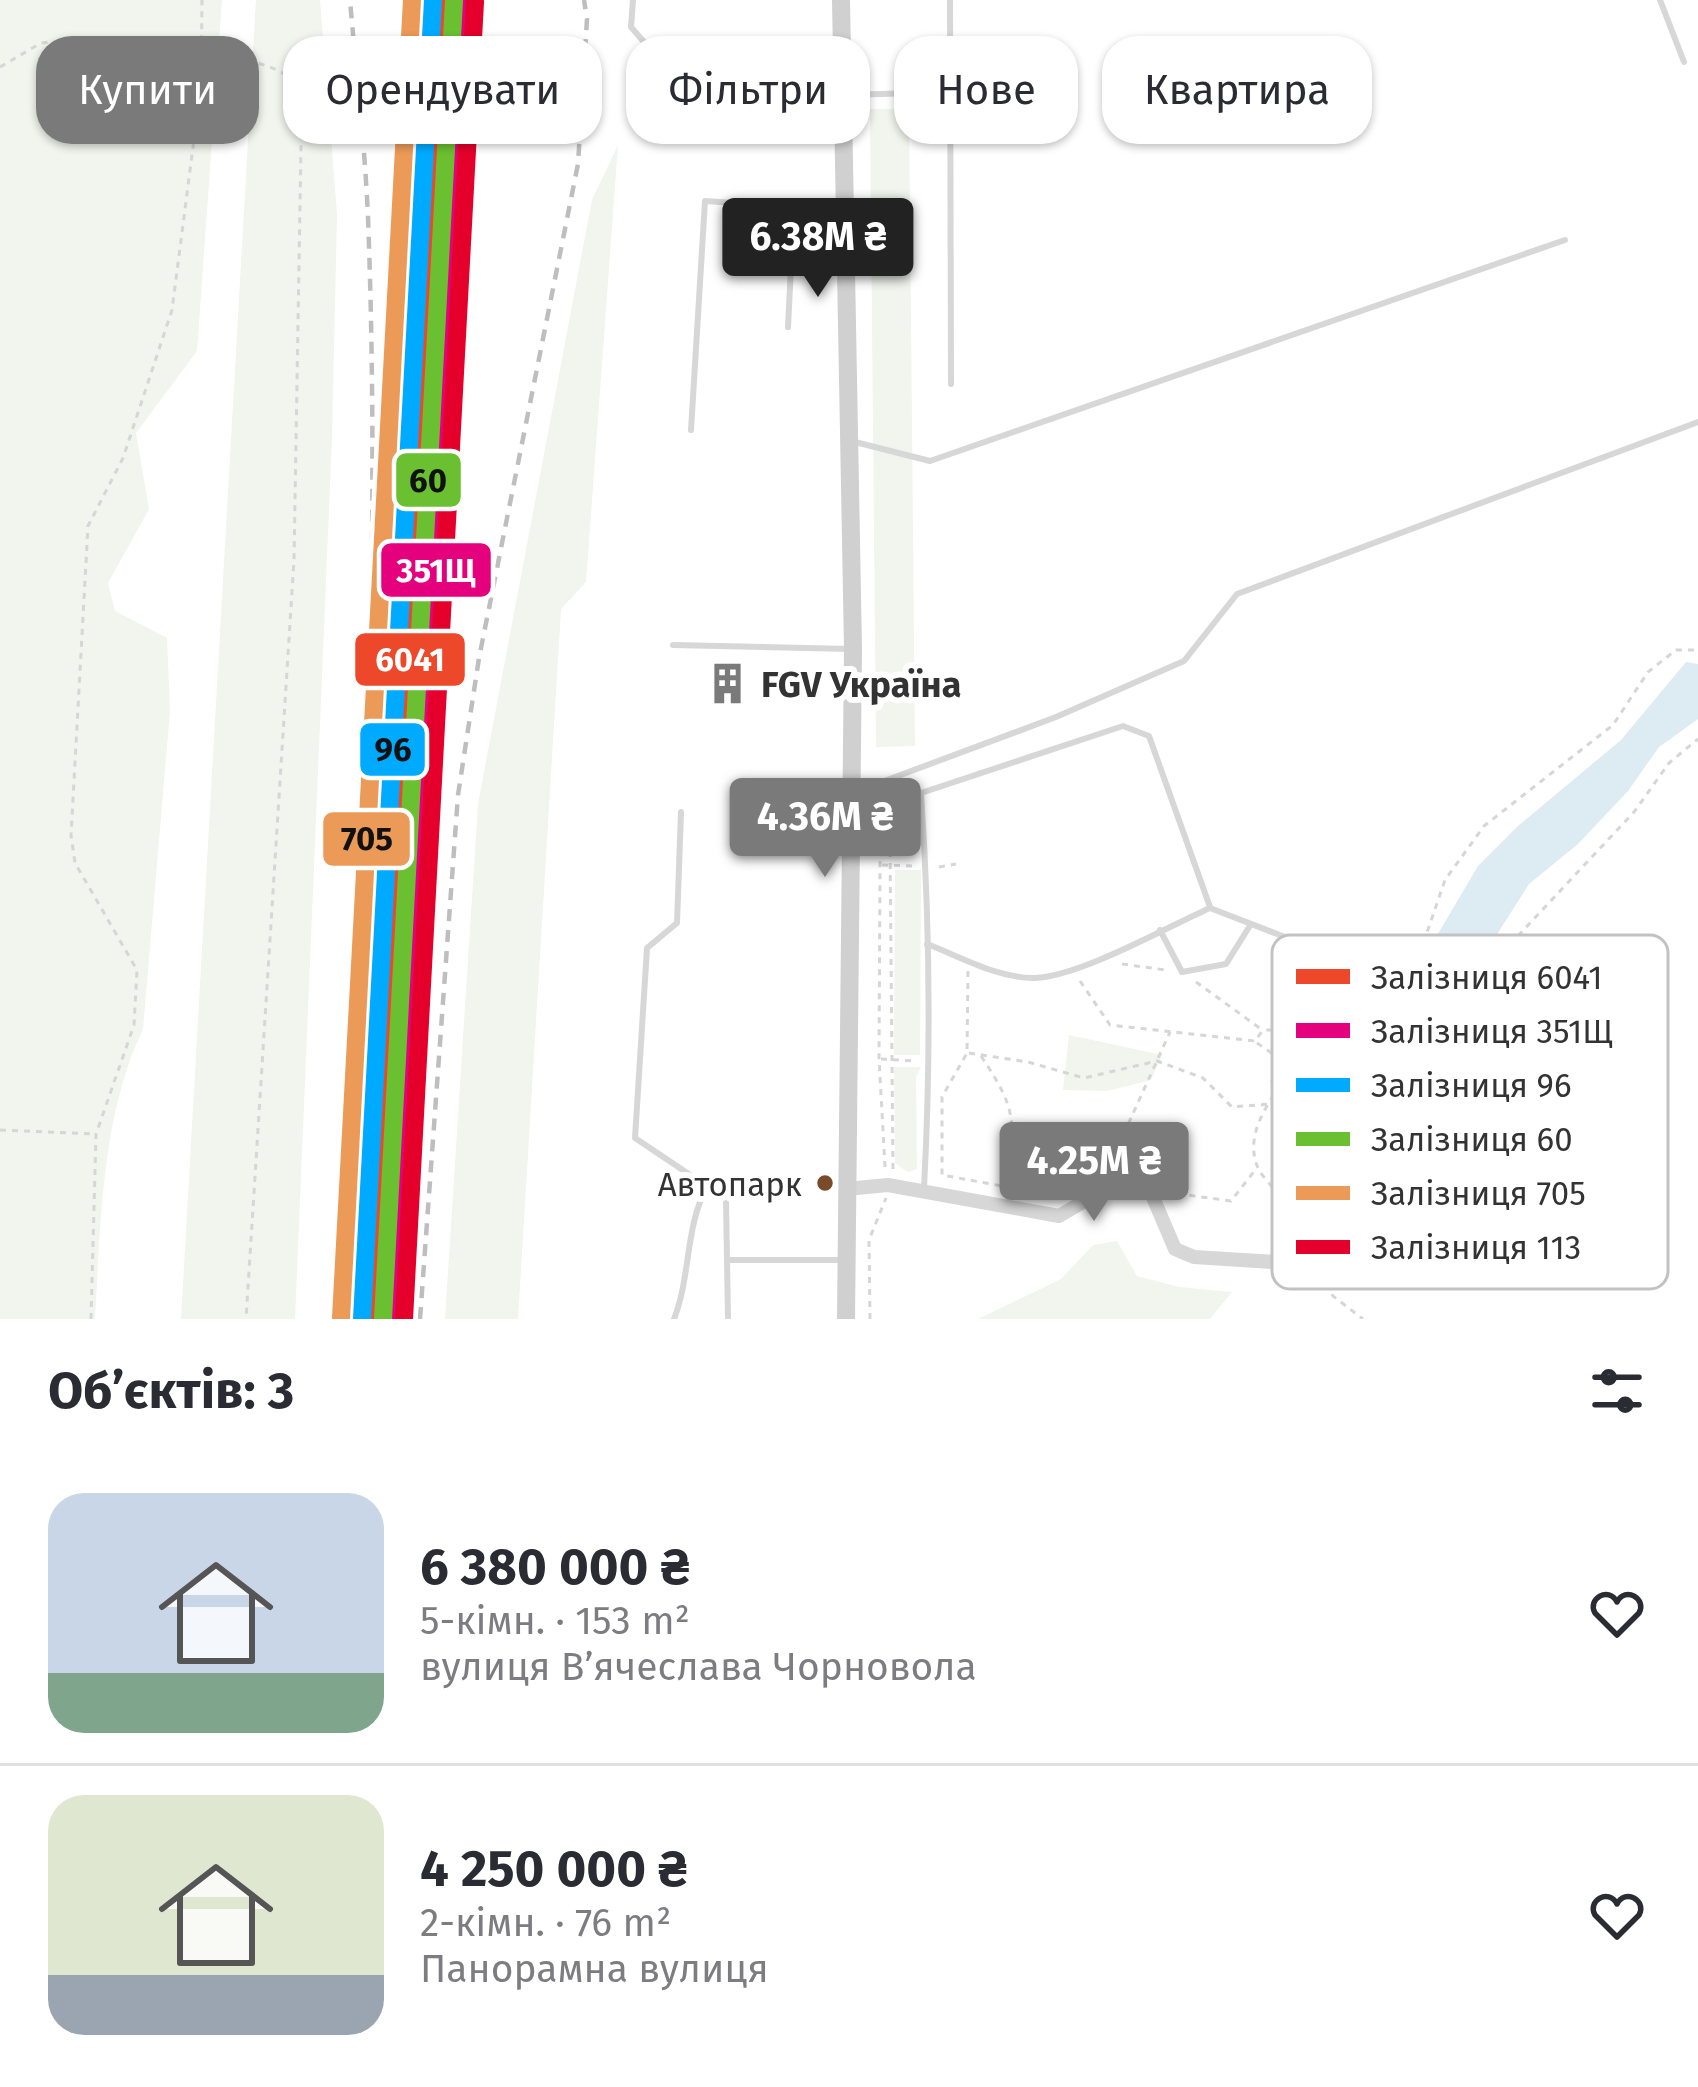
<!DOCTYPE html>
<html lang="uk">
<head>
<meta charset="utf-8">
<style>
  body { margin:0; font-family:"Fira Sans",sans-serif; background:#f7f7f7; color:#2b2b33; height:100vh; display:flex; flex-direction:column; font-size:45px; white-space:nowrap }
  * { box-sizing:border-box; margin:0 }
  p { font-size:39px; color:#7c7c81 }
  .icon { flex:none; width:66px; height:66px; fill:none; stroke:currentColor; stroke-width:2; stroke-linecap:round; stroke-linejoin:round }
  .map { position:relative; height:1319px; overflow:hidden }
  .drawer { display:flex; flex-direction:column; background:#fff; flex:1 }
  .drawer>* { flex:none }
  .hud { position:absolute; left:36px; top:36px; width:1626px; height:108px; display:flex; gap:24px }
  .price { position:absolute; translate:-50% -102px; padding:0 27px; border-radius:12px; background:#7a7a7a; color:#fff; font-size:39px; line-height:78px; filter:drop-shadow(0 3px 6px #0008) }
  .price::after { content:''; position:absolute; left:50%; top:72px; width:36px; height:27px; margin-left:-18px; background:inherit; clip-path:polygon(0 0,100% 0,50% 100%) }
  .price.active { background:#222; color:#fff }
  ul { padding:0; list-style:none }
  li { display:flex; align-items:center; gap:36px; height:300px; padding:0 48px }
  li+li { border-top:3px solid #e1e1e2 }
  li span { display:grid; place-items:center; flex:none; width:336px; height:240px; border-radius:36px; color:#555 }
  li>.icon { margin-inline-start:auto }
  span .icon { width:144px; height:144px; fill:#fffc; stroke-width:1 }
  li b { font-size:51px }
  h2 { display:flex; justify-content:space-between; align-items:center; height:144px; padding:0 48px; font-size:51px }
  .chip { padding:0 42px; border-radius:36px; background:#fff; box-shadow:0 3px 9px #0004; font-size:42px; line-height:108px }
  .chip.active { background:#7a7a7a; color:#fff }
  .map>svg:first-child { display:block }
</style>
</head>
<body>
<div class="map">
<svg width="1698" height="1319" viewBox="0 0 1698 1319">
  <rect width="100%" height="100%" fill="#fff"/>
  <!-- green -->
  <g fill="#f1f5ed">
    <path d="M0,0h222l-25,351 -61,82 13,76 -41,74 7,28 52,27 3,73 -27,318c-42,88 -42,194 -48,290h-95z"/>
    <path d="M256,0h64l17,214 -5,224 -37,881h-114z"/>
    <path d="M870,109h39l6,637 -39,1z"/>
    <path d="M618,145l-32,437 -25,27 -43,710h-73l33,-515 114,-604z"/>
    <path d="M895,870h26l-1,185h-26z"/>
    <path d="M1069,1035l93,20 -11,25 -43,11 -45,-1z"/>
    <path d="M894,1067h27l-5,10 1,92 -9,3 -13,-9z"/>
    <path d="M1117,1241l20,35 42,11 53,5 -22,27h-232l83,-40 32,-34z"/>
  </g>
  <!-- water -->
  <path fill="#ddebf3" d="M1686,662l12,2v55l-39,28 -31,44 -50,53 -49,40 -124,195 -42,41 -25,7 -39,-28 70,-72 50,-61 59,-100 40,-40 103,-86z"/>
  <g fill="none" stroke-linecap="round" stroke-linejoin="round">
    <!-- path -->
    <g stroke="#d6d6d6" stroke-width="3" stroke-dasharray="6 6" stroke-linecap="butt">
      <path d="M201,47c35,13 75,14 101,40l-8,473 -48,759"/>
      <path d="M0,67l41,-24 47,-5 110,46"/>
      <path d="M882,865l32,1"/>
      <path d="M939,867l17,-3"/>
      <path d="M1122,964l44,6"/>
      <path d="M968,971l-1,82 -25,44v78l120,22"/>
      <path d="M1393,980l30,-36 22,-64 39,-54 129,-101 35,-53 28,-22h22"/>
      <path d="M1080,981l30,44 145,16 8,-11h71"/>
      <path d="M1196,982l65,47"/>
      <path d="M1377,995c-37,34 -149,114 -118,175 4,7 12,15 17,22l52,-8 19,-29 52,-36 40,-54 34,-37 28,-74 133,-142 35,-49 29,-24"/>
      <path d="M1257,1043l22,15 -7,23 5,10"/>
      <path d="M969,1053l59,9 56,16 73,-17 46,17 29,29 37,-3"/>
      <path d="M981,1056c38,56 33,66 27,131"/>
      <path d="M881,1059l33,2"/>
      <path d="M0,1130l94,4"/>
      <path d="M1013,1130l34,-7 100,25 33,46 51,7 25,-32"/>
      <path d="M885,1167l-6,-109 1,-193 1,-26 14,-23"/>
      <path d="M893,1169l-3,-323 20,-34"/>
      <path d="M1089,1179l28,-20 4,-19 49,-108"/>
      <path d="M1319,1274l14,22 30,23"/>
      <path d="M91,1319l5,-185 38,-109 3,-55 -62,-107 -4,-28 17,-309 35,-68 49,-148 29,-225 1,-85"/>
      <path d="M870,1319l-1,-79 17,-42"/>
    </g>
    <!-- lane -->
    <g stroke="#d7d7d7" stroke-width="6">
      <path d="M633,0l-2,27 19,22 191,12"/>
      <path d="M950,0l1,384"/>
      <path d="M1660,0l24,62"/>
      <path d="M846,95l104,-3"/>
      <path d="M788,327l6,-120"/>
      <path d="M691,430l14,-229 135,9"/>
      <path d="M851,441l79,20 635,-221"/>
      <path d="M673,645l177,4"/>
      <path d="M855,792l201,-75 128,-56 53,-67 461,-172"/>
      <path d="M921,793l202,-67 26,10 61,171"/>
      <path d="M681,812l-4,111 -30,25 -12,190 91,61 2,120"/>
      <path d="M854,822l67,-29c9,131 10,264 3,395"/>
      <path d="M1160,930l22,42 44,-8 25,-40"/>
      <path d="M927,944c32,12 72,35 108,34 46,-2 130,-50 175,-70l85,33 92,46"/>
      <path d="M727,1260h115"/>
      <path d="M674,1319c17,-43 11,-93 33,-132"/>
    </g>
    <!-- street -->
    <path stroke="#d7d7d7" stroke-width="14" d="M846,1189l42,-4 171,31 71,-42 16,7 29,68 19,8 80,5"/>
    <!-- secondary -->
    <path stroke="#d0d0d0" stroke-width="18" d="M841,0l12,649 -7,670"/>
    <!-- rail -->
    <g stroke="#bebebe" stroke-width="4.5" stroke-dasharray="12 9" stroke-linecap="butt">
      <path d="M340,1319c20,-367 42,-734 28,-1101 -3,-73 -12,-146 -18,-218"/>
      <path d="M420,1319l38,-524 21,-137 99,-494 9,-145 -3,-19"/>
    </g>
    <defs>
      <path id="rail-1" d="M374,1319l72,-1319"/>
      <path id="rail-2" d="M395,1319l72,-1318"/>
      <path id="rail-3" d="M362,1319l71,-1319"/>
      <path id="rail-4" d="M383,1319l71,-1318"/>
      <path id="rail-5" d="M341,1318l71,-1318"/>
      <path id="rail-6" d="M404,1319l71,-1317"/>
    </defs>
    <!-- rail-1 casing -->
    <use href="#rail-1" stroke="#fff" stroke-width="27"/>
    <!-- rail-2 casing -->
    <use href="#rail-2" stroke="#fff" stroke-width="27"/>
    <!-- rail-3 casing -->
    <use href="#rail-3" stroke="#fff" stroke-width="27"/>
    <!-- rail-4 casing -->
    <use href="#rail-4" stroke="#fff" stroke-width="27"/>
    <!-- rail-5 casing -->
    <use href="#rail-5" stroke="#fff" stroke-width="27"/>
    <!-- rail-6 casing -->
    <use href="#rail-6" stroke="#fff" stroke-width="27"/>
    <!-- rail-1 -->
    <use href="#rail-1" stroke="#ee482b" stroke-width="18"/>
    <!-- rail-2 -->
    <use href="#rail-2" stroke="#e5007d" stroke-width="18"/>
    <!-- rail-3 -->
    <use href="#rail-3" stroke="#0af" stroke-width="18"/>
    <!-- rail-4 -->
    <use href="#rail-4" stroke="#6ac030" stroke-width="18"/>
    <!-- rail-5 -->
    <use href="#rail-5" stroke="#eb9a58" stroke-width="18"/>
    <!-- rail-6 -->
    <use href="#rail-6" stroke="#e4002b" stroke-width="18"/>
  </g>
  <!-- icons -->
  <defs>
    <symbol id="building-bare" viewBox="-9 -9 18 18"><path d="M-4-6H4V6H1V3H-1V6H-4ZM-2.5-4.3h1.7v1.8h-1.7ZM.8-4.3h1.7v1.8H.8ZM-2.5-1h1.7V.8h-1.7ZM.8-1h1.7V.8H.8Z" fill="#7a7a7a" stroke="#fff" stroke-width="2.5" paint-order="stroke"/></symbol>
  </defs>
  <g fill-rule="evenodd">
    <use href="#building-bare" x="698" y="654" width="59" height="59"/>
  </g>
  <!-- markers -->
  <circle fill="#7a4b2a" stroke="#fff" stroke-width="4.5" cx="825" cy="1183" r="10"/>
  <g text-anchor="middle" stroke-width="12" stroke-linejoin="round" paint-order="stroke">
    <!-- bus labels -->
    <g font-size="33" fill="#333" stroke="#fff" text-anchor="end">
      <text x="802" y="1196">Автопарк</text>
    </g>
    <!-- poi labels -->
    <g font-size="36" font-weight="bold" fill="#333" stroke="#fff" text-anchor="start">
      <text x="761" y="697">FGV Україна</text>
    </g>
  </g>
  <!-- legend -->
  <rect x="1272" y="935" width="396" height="354" rx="18" fill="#fff" stroke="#c2c2c2" stroke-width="3"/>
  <rect x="1296" y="969" width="54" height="15" fill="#ee482b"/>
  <rect x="1296" y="1023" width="54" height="15" fill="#e5007d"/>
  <rect x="1296" y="1078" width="54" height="14" fill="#0af"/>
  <rect x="1296" y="1132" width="54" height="14" fill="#6ac030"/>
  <rect x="1296" y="1186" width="54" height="14" fill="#eb9a58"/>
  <rect x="1296" y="1240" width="54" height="14" fill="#e4002b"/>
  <g font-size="33" fill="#333">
    <text x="1371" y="989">Залізниця 6041</text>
    <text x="1371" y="1043">Залізниця 351Щ</text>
    <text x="1371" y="1097">Залізниця 96</text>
    <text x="1371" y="1151">Залізниця 60</text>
    <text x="1371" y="1205">Залізниця 705</text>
    <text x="1371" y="1259">Залізниця 113</text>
  </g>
  <g stroke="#fff" stroke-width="4.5">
    <rect x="394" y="451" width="69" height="58" rx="12" fill="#6ac030"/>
    <rect x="379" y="541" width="114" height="58" rx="12" fill="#e5007d"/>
    <rect x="353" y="631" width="114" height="57" rx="12" fill="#ee482b"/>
    <rect x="358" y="721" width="69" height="57" rx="12" fill="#0af"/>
    <rect x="321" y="810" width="91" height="58" rx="12" fill="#eb9a58"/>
  </g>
  <g font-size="33" text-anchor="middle" font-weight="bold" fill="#fff">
    <text x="436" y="582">351Щ</text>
    <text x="410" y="671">6041</text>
  </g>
  <g font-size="33" text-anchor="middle" font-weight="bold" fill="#111">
    <text x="428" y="492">60</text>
    <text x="393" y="761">96</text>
    <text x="367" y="850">705</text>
  </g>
</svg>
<b class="price active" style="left:818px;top:300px">6.38M ₴</b>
<b class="price" style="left:825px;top:880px">4.36M ₴</b>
<b class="price" style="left:1094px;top:1224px">4.25M ₴</b>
<div class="hud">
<a class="chip active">Купити</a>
<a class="chip">Орендувати</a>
<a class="chip">Фільтри</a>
<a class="chip">Нове</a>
<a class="chip">Квартира</a>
</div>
</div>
<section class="drawer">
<h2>Об’єктів: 3<svg class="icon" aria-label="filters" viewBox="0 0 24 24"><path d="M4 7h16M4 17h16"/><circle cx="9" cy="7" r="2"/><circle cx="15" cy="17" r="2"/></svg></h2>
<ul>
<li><span style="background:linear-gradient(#c9d6e8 75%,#7fa58c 0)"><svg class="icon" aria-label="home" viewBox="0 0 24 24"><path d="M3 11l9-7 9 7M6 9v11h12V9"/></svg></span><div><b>6 380 000 ₴</b><p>5-кімн. · 153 m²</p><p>вулиця Вʼячеслава Чорновола</p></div><svg class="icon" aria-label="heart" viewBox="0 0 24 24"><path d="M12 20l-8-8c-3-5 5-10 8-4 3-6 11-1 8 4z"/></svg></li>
<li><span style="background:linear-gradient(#dfe7d0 75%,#9aa5b1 0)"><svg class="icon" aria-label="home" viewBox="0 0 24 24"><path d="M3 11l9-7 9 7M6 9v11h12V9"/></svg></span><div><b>4 250 000 ₴</b><p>2-кімн. · 76 m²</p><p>Панорамна вулиця</p></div><svg class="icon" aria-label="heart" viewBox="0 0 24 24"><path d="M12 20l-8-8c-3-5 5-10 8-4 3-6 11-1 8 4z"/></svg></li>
</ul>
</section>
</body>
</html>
